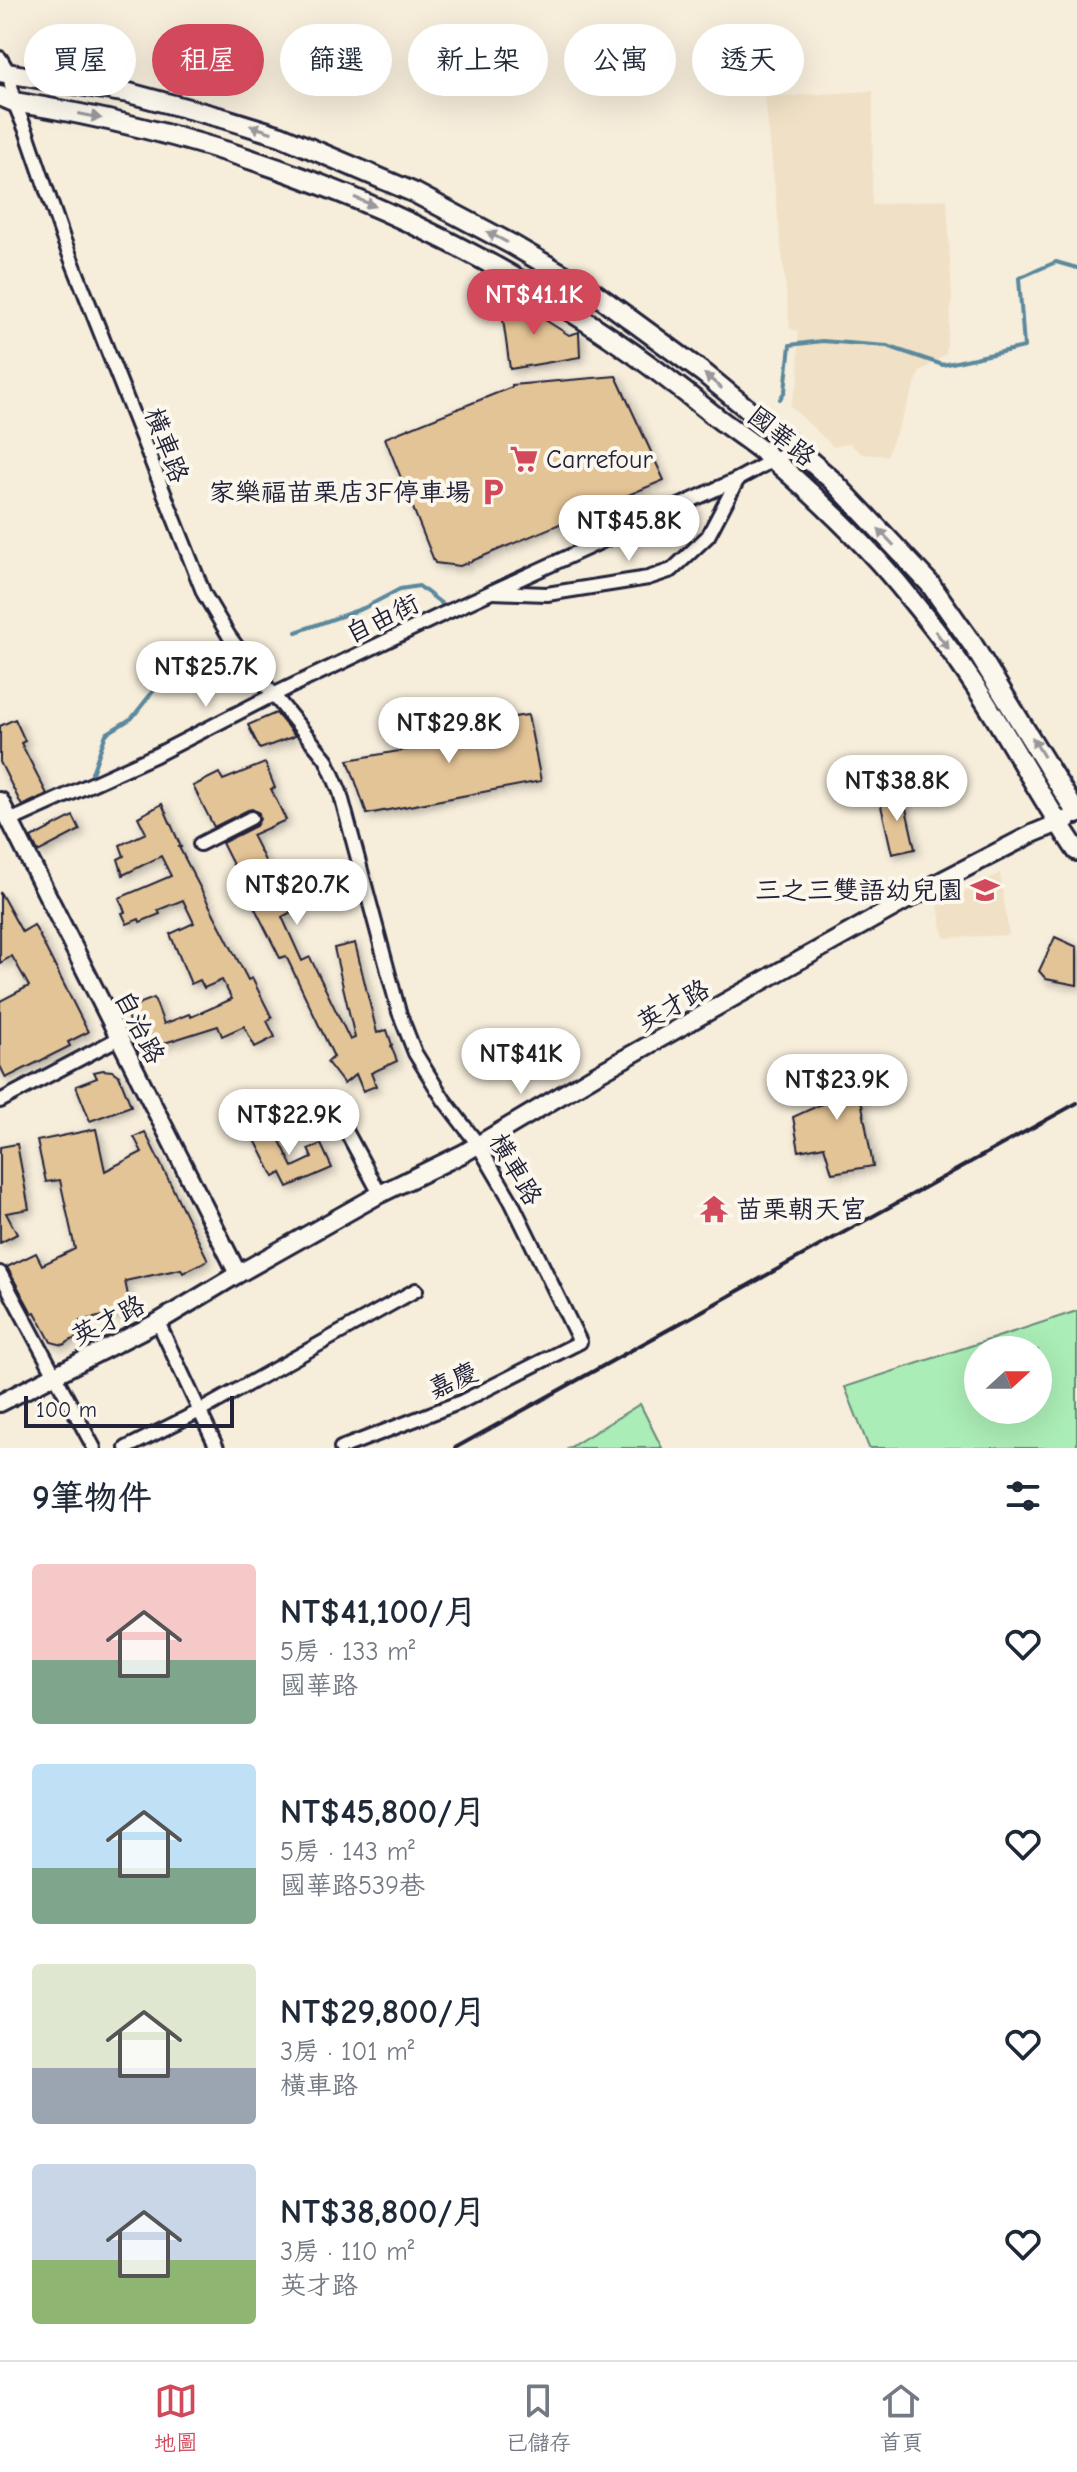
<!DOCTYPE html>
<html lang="zh-TW">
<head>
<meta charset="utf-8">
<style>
  body { margin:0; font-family:"Comic Neue","LXGW WenKai TC",sans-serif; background:#f6f6f7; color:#1f2937; height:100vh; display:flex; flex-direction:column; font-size:30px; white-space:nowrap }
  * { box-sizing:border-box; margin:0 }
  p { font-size:26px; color:#747a83 }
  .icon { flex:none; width:44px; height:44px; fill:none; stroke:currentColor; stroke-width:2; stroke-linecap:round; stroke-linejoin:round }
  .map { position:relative; height:1448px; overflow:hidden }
  .sheet { display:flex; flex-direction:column; background:#fff; flex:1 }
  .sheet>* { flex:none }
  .guide { position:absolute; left:24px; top:24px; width:1030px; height:72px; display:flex; gap:16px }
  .needle { width:52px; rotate:69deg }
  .controls { position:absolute; left:964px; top:1336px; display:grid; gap:16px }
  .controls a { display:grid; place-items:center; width:88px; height:88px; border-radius:50%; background:#fff; box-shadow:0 8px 32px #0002; font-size:40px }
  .scale { position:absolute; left:24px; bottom:20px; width:210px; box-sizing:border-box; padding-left:8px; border:4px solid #22223b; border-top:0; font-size:22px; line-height:28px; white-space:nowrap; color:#22223b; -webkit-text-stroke:6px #fbf7ec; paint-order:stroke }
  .price { position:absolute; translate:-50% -68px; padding:0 18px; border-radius:28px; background:#fff; color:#222; font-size:26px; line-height:52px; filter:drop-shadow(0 2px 4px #0008) }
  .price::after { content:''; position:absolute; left:50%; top:48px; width:24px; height:18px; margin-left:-12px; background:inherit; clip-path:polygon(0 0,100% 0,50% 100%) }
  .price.active { background:#d1495b; color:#fff }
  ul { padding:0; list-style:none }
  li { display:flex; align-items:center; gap:24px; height:200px; padding:0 32px }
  li span { display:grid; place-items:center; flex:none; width:224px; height:160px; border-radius:8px; color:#555 }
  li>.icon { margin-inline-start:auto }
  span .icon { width:96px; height:96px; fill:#fffc; stroke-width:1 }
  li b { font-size:34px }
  h2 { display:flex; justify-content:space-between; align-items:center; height:96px; padding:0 32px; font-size:34px }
  .pill { padding:0 28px; border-radius:36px; background:#fff; box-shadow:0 8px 32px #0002; font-size:28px; line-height:72px }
  .pill.active { background:#d1495b; color:#fff }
  .menu { display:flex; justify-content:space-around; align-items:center; height:112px; border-top:2px solid #e0e1e3; background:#fff; font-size:22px; color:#747a83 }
  .menu a { display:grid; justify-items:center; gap:4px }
  .menu .active { color:#d1495b }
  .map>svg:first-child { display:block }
</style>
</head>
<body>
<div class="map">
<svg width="1077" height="1448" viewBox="0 0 1077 1448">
  <defs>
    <filter id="shadow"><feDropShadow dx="3.5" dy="3.5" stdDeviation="4" flood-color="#0004"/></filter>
  </defs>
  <rect width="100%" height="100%" fill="#f6eddb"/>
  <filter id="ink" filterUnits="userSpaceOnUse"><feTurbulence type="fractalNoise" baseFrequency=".0125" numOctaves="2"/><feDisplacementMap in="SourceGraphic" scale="16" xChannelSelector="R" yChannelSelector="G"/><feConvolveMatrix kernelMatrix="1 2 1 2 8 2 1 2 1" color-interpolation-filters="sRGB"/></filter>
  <g filter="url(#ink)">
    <!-- built -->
    <g fill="#f0e1c6">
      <path d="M873,91l-1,114 75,-6 5,102 -6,53 -26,18 -33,84 -25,-2 -13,-11 -15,4 -44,-41 9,-27 -1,-48 -8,-2 -25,-232z"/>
      <path d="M1000,873l9,62 -65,3 -6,-32z"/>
    </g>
    <!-- green -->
    <g fill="#abedb6" stroke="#668878" stroke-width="2" fill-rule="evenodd">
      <path d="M1077,1311v137h-208l-24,-61zM1038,1350v60h-60v-60z"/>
      <path d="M640,1404l22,44h-93z"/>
    </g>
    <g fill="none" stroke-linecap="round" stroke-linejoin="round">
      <!-- stream -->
      <g stroke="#5a899d" stroke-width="4">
        <path d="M780,399l5,-8 5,-46 32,-4 65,5 56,19 81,-18 -5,-69 37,-16 21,6"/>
        <path d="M296,632l68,-24 36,-19 19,-3 22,17"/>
        <path d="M92,773l14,-39 26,-16 33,-42"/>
      </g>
    </g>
    <!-- building -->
    <g fill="#e3c496" stroke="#22223b" stroke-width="2" filter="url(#shadow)">
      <path d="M522,296l1,10 46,29 10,-3 1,25 -70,12 -10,-71z"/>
      <path d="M616,376l48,104 -204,86 -25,-3 -50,-125 127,-51v-2z"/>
      <path d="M276,713l19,23 -35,13 -12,-24z"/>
      <path d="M528,715l13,66 -174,33 -19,-54 68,-12 -3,-16z"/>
      <path d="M15,719l10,22 -4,2 26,51 -25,12 -22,-44v-36z"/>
      <path d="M265,763l10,25 -4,1 15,31 -34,15 39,77 -9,5 20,44 8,-4 40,83 5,-2 -21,-90 21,-5 22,90 10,-3 5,15 -1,1 6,15 -26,12 5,13 -13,5 -7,-17 -12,10 -17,-22 7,-5 -48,-101 -6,2 -58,-115 34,-17 4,-7 -1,-6 -7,-4 -4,1 -34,17 -21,-41 26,-13 4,7z"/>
      <path d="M902,791l13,58 -23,5 -13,-57z"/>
      <path d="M162,804l19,43h-2l69,133 4,-2 20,40 -5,3 8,16 -20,10 -11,-21 -22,10 -4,-10 -79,25 -14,-42 29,-11 10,26 25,-10 2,3 41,-18 -10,-19 -18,8 -4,-8 -9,4 -21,-50 24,-11 -11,-23 -25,10 2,4 -20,8 -1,-3 -12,5 -5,-11 3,-1 -6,-14 52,-22 -10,-20 -38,19 -5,-16 6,-3 -4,-11 26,-12 -8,-16z"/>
      <path d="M73,816l7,14 -42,22 -7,-14z"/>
      <path d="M0,892l22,40 12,-7 54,107 -20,10 2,4 -64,32 -6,-12v-65l29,-15 -17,-30 -12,7z"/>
      <path d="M1055,937l22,10v38l-31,-6 -7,-8z"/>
      <path d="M855,1066l18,100 -41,7 -8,-27 -25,5 -6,-34 29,-13 -5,-35z"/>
      <path d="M103,1070l9,1 7,5 12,30 -41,15 -14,-35 21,-8 -3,-6z"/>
      <path d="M284,1117l-7,18 16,32 19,-9 -4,-9 13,-5 11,24 -44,19 -7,-14 -7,4 -22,-43z"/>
      <path d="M96,1129l9,42 37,-19 -8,-15 11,-5 63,128 -25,13 -2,-4 -56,12 6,29 -51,11 3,12 -20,12 -12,-3 -16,-30 -3,1 -25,-46 29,-14 6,12 33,-16 -15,-69 -14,2 -9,-41z"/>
      <path d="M17,1144l12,65 -23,4 11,21 -17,9v-96z"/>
    </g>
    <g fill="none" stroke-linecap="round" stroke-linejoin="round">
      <defs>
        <g id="street">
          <path d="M0,58l9,15 5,29 13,31 36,105 141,356 25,42 30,41 67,82 14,33 59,220 16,41 29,47 33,43 34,58 69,141 -119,60 -120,46"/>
          <path d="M492,592l55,2 101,-16 24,-8 36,-34 30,-57"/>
          <path d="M10,819l2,1 144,-65 117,-60 168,-80 297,-136 57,-31"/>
          <path d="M200,844l51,-26"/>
          <path d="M0,1101l119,-63"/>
          <path d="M337,1114l43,80"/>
          <path d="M0,1273l94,175"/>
          <path d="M158,1322l59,126"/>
          <path d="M126,1448l74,-37 216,-121"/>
        </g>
        <g id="secondary">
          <path d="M0,801l238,473"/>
          <path d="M0,1403l158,-81 80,-48 142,-80 84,-41 133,-79 344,-193 91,-47 36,-15"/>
        </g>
        <g id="primary">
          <path d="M0,72l129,21 97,26 55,17 134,57 96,51 82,48 112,82 90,74 37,32 55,58 43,46 43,61 104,169"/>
          <path d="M0,96l14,6c258,41 494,145 697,311 21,17 44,31 65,49 47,41 94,86 133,135 33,40 64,83 90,127 26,43 50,86 78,127"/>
        </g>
      </defs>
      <!-- street casing -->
      <use href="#street" stroke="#22223b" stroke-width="18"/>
      <!-- secondary casing -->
      <use href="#secondary" stroke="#22223b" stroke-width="22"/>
      <!-- primary casing -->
      <use href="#primary" stroke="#22223b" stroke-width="24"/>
      <!-- street -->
      <use href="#street" stroke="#fbf7ec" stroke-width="12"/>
      <!-- secondary -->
      <use href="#secondary" stroke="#fbf7ec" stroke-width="16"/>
      <!-- primary -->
      <use href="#primary" stroke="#fbf7ec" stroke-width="18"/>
      <!-- rail -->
      <path stroke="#22223b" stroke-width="4" d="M455,1448l622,-345"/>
    </g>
    <!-- one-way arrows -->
    <defs><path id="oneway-solid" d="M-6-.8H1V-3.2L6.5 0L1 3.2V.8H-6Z" transform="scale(2)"/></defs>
    <g fill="#99979c">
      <use href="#oneway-solid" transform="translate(90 116) rotate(12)"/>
      <use href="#oneway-solid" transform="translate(261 129) rotate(-162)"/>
      <use href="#oneway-solid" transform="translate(365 202) rotate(23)"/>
      <use href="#oneway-solid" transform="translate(497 237) rotate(-152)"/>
      <use href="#oneway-solid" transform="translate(713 381) rotate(-140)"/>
      <use href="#oneway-solid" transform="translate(886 537) rotate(-133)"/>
      <use href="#oneway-solid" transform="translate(942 640) rotate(53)"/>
      <use href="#oneway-solid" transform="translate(1038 747) rotate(-121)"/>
    </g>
  </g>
  <!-- icons -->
  <defs>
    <symbol id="supermarket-bare" viewBox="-9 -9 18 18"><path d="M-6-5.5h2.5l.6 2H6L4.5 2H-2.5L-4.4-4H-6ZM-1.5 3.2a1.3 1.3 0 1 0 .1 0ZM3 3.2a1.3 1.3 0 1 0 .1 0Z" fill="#d1495b" stroke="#fbf7ec" stroke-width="2.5" paint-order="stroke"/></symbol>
    <symbol id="parking-bare" viewBox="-9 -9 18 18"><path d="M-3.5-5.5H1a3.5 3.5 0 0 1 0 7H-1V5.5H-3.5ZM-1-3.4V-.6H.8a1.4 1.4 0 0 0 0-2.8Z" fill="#d1495b" stroke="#fbf7ec" stroke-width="2.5" paint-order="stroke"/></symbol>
    <symbol id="school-bare" viewBox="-9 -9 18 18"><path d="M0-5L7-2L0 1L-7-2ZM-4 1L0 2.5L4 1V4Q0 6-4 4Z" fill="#d1495b" stroke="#fbf7ec" stroke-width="2.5" paint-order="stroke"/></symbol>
    <symbol id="temple-bare" viewBox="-9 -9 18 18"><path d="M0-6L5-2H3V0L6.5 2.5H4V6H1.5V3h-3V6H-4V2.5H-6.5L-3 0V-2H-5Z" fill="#d1495b" stroke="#fbf7ec" stroke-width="2.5" paint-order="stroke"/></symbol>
  </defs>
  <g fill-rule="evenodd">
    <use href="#supermarket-bare" x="504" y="439" width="40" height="40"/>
    <use href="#parking-bare" x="473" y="472" width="40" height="40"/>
    <use href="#school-bare" x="965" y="870" width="40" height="40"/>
    <use href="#temple-bare" x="694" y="1189" width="40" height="40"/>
  </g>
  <g text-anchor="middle" stroke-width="8" stroke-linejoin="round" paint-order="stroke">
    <!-- street labels -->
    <g font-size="26" fill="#22223b" stroke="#fbf7ec">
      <text transform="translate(782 436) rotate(39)" y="9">國華路</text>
      <text transform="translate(167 445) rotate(69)" y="9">橫車路</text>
      <text transform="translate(382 618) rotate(-26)" y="9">自由街</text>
      <text transform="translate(673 1005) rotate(-29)" y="9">英才路</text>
      <text transform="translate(140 1027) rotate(63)" y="9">自治路</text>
      <text transform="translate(516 1169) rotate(60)" y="9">橫車路</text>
      <text transform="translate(108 1320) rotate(-27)" y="9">英才路</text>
      <text transform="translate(453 1380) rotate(-24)" y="9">嘉慶</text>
    </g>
    <!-- poi labels -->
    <g font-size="26" fill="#22223b" stroke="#fbf7ec" text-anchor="start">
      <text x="546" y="468">Carrefour</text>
      <text x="471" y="501" text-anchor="end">家樂福苗栗店3F停車場</text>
      <text x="963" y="899" text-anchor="end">三之三雙語幼兒園</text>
      <text x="736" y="1218">苗栗朝天宮</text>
    </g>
  </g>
</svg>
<div class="controls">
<a><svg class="needle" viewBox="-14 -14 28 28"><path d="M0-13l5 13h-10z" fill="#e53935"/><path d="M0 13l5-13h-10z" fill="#747a83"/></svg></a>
</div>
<div class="scale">100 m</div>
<b class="price active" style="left:534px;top:337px">NT$41.1K</b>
<b class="price" style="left:629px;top:563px">NT$45.8K</b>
<b class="price" style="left:206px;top:709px">NT$25.7K</b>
<b class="price" style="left:449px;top:765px">NT$29.8K</b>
<b class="price" style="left:897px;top:823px">NT$38.8K</b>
<b class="price" style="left:297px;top:927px">NT$20.7K</b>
<b class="price" style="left:521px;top:1096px">NT$41K</b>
<b class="price" style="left:837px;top:1122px">NT$23.9K</b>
<b class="price" style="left:289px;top:1157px">NT$22.9K</b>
<div class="guide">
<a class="pill">買屋</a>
<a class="pill active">租屋</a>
<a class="pill">篩選</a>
<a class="pill">新上架</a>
<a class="pill">公寓</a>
<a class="pill">透天</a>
</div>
</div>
<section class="sheet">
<h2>9筆物件<svg class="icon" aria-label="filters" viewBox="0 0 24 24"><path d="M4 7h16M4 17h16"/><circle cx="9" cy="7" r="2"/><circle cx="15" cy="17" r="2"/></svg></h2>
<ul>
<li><span style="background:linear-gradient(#f6c9c9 60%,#7fa58c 0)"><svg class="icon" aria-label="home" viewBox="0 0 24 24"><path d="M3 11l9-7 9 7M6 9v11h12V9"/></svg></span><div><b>NT$41,100/月</b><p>5房 · 133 m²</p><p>國華路</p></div><svg class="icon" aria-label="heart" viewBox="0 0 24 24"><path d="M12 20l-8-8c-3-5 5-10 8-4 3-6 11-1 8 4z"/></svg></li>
<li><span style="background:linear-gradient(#bfe0f5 65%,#7fa58c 0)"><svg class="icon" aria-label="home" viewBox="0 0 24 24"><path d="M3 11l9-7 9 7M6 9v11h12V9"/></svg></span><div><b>NT$45,800/月</b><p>5房 · 143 m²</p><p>國華路539巷</p></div><svg class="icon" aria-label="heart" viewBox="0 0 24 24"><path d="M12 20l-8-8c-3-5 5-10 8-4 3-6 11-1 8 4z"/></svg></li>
<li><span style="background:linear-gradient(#dfe7d0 65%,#9aa5b1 0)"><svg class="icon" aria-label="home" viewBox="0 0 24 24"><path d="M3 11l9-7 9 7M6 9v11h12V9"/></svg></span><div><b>NT$29,800/月</b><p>3房 · 101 m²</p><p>橫車路</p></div><svg class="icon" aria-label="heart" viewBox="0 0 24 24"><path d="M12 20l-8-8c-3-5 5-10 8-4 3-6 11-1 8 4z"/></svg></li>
<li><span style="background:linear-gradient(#c9d6e8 60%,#8fb573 0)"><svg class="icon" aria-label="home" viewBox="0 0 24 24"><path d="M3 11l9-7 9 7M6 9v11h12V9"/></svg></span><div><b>NT$38,800/月</b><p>3房 · 110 m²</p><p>英才路</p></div><svg class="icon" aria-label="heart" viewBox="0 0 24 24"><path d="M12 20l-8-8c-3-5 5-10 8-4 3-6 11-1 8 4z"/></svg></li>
</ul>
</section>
<nav class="menu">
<a class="active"><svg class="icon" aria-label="map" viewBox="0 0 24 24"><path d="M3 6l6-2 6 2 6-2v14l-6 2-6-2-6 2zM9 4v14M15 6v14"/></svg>地圖</a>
<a><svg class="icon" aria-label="saved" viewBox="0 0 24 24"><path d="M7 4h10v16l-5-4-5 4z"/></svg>已儲存</a>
<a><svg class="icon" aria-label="home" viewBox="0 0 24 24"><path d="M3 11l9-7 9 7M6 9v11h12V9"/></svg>首頁</a>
</nav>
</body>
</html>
